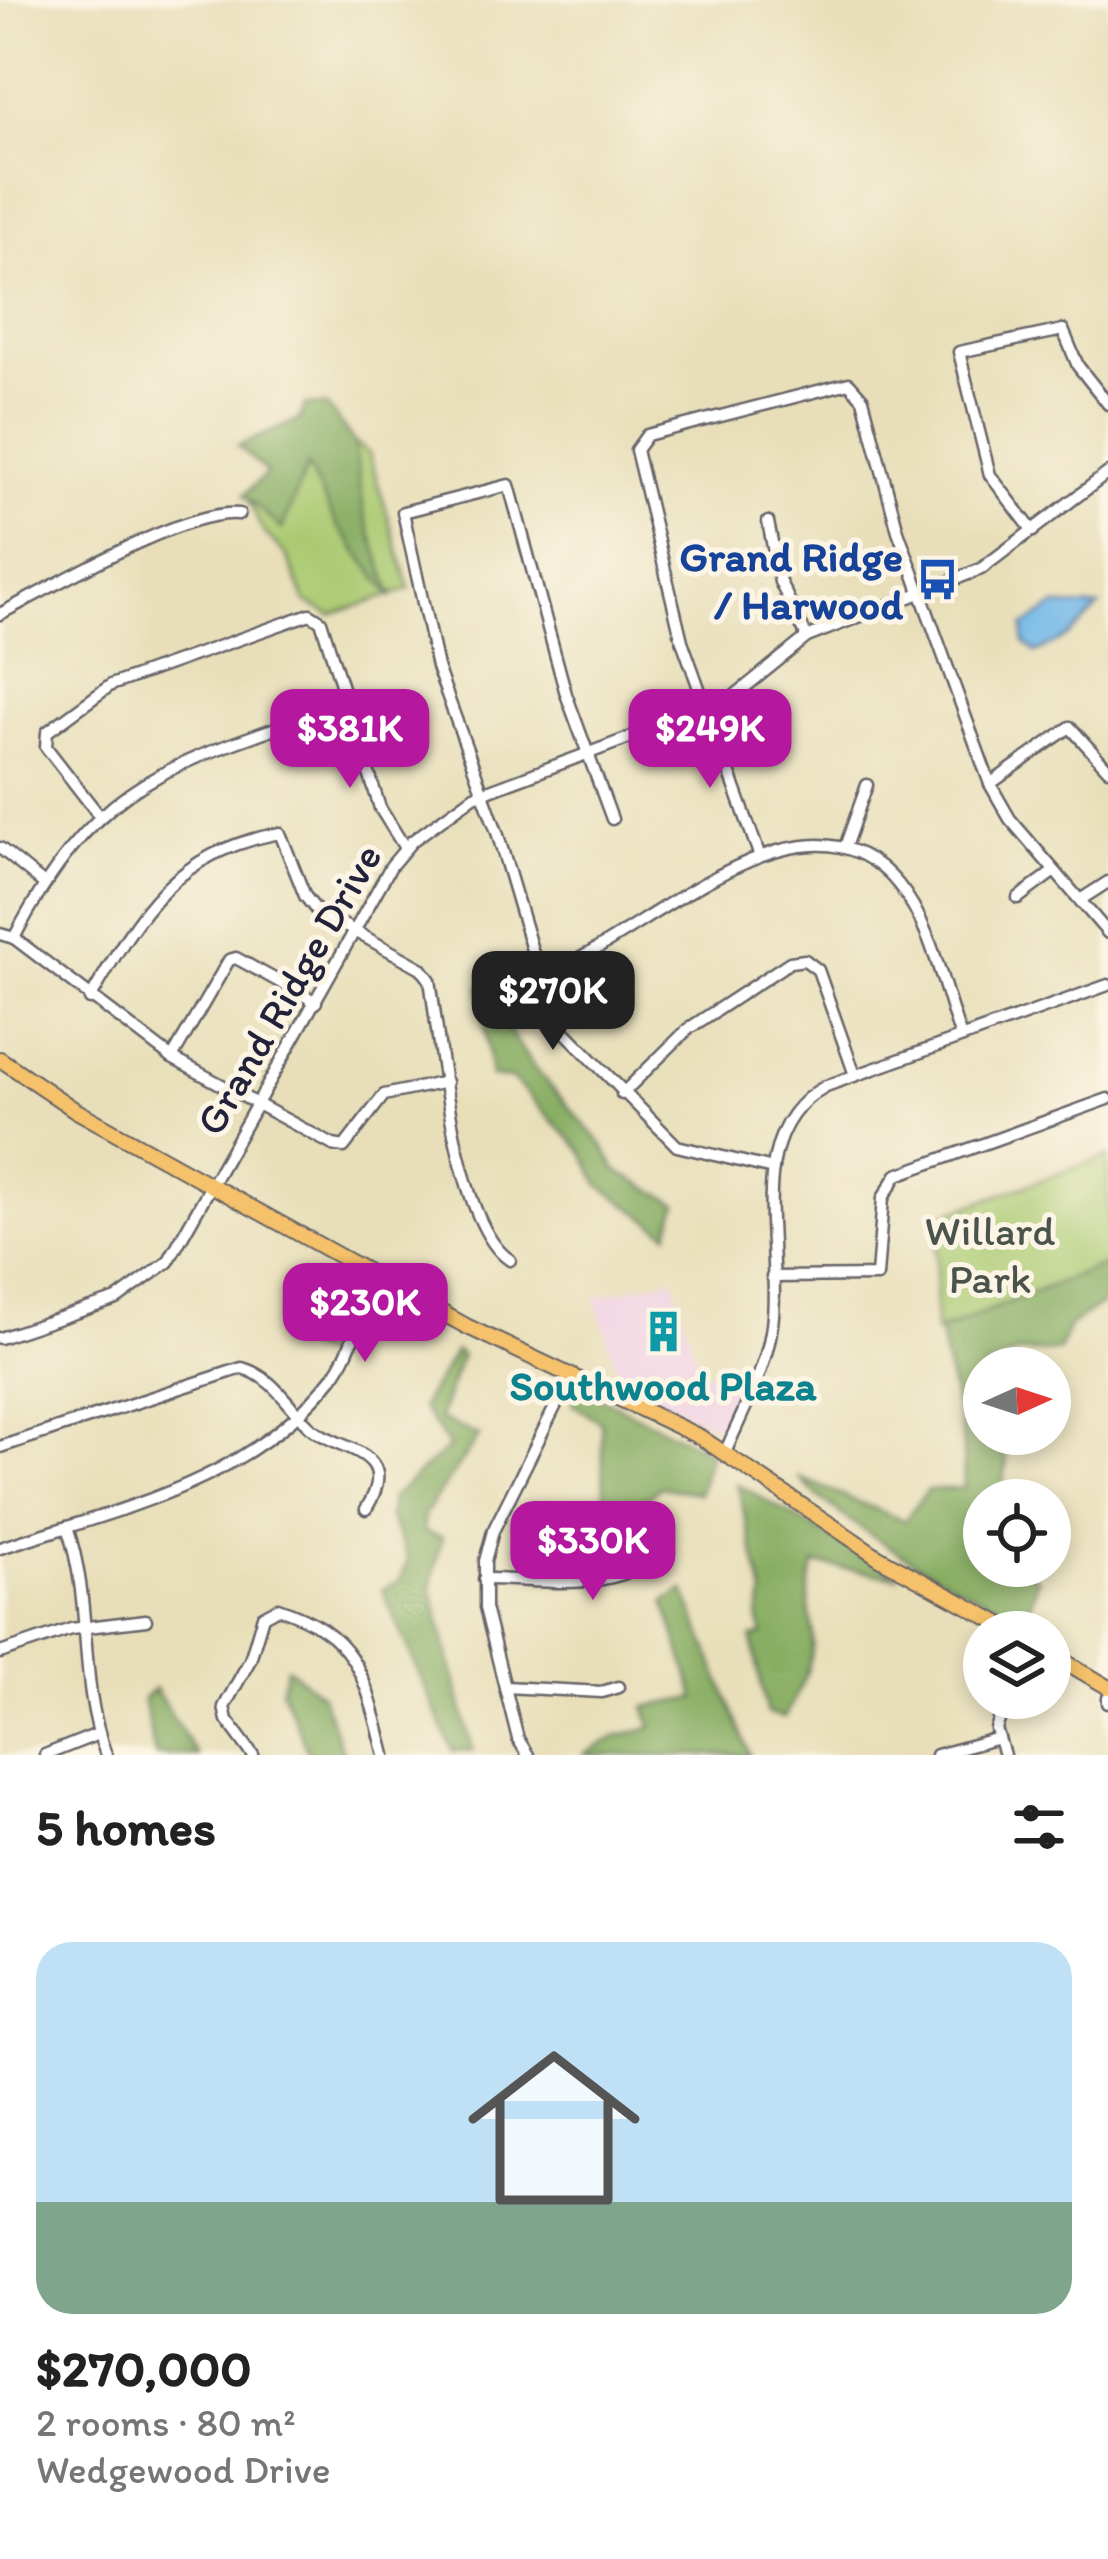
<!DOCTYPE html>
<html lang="en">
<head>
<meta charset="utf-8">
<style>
  body { margin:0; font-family:Itim,sans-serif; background:#f6f6f6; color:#222; height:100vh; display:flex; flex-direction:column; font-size:45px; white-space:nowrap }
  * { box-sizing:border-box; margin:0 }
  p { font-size:39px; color:#767676 }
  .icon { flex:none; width:66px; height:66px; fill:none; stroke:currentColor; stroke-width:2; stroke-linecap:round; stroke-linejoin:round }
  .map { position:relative; height:1755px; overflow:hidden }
  .drawer { display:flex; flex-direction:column; background:#fff; flex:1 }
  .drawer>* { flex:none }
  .needle { width:78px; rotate:87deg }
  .controls { position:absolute; left:963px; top:1347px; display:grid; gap:24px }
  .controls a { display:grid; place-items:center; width:108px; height:108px; border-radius:50%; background:#fff; box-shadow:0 6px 18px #0003; font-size:60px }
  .price { position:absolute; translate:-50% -102px; padding:0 27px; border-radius:24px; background:#b5179e; color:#fff; font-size:39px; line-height:78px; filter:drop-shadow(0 3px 6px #0008) }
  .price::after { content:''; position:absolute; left:50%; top:72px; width:36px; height:27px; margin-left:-18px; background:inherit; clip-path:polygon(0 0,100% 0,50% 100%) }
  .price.selected { background:#222; color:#fff }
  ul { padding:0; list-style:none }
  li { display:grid; align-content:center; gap:24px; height:636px; padding:0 36px }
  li+li { border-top:3px solid #e0e0e0 }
  li span { display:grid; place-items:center; height:372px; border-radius:36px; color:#555 }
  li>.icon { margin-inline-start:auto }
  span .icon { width:216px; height:216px; fill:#fffc; stroke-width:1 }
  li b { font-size:51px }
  h2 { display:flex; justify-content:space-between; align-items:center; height:144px; padding:0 36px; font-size:51px }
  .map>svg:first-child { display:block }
</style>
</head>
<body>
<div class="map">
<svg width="1108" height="1755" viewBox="0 0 1108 1755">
  <rect width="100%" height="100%" fill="#fcf5e5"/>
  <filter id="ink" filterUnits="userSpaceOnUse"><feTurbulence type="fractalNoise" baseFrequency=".00833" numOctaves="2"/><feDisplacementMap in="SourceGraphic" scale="24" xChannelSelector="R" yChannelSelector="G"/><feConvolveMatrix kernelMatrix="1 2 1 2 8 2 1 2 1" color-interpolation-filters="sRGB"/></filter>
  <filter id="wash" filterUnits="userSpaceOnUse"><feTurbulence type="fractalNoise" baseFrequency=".004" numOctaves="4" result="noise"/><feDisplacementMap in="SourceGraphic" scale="48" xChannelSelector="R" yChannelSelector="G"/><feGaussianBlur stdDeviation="2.7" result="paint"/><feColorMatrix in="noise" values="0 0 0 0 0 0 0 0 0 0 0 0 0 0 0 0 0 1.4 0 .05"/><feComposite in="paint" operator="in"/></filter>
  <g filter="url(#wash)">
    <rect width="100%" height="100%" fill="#e8dfba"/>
    <!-- built -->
    <path fill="#f0d0e5" d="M673,1278l25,88 40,26 -15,38 -102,-49 -26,-83z"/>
    <!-- green -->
    <g fill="#abca72" stroke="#667656" stroke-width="3">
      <path d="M354,442l15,12 41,135 -79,26 -25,-13 -19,-46 -25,-26 -14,-31 34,29 24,-64 57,49z"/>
      <path d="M1108,1156v107l-173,69 2,-115z"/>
      <path d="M299,1305l42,17 -14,35 -42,-17z"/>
    </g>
    <!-- forest -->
    <g fill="#88ae64" stroke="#556850" stroke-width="3">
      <path d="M305,405l22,1 27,36 10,71 29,85 -56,-73 -30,-59 -25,63 -38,-34 23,-22 -29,-27 61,-26z"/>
      <path d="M480,985l53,82 69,77 15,27 61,33 -10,29 -69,-48 -16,-33 -71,-73 -21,-2z"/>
      <path d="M1108,1263v37l-39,26 -10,25 -41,2 -34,15v66h16l7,29 -8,37h-15v66h37l16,12 -8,34c-42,1 -203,-99 -229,-134l104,43 23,-31 37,-2 -1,-46 -24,-111z"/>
      <path d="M455,1351l6,4 -22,64 40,17 -55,79v17l18,5 -11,51 42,162 -20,1 -71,-162 18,-8 8,-22 -19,-42 2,-19 58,-51 -28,-40z"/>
      <path d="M582,1388l128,64 -11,41 -39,-6 -43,34 -73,15v-15l61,-11 -4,-88 -29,-18z"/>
      <path d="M737,1484l163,93 -85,-13c-12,35 -4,41 -2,74 1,27 -16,57 -29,80l-17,-4 -15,-76 11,-3 -5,-17 6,-24z"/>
      <path d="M684,1590l66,165h-168l36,-19 34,-9 -7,-20 51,-9 -31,-96z"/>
      <path d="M287,1667l34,28 23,60h-35l-28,-67z"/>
      <path d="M155,1689l42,66h-42l-12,-56z"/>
    </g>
    <!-- water -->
    <path fill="#71b7e8" stroke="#4a6c92" stroke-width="3" d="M1055,606l44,1 -30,29 -33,17 -12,-11v-16z"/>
  </g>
  <g filter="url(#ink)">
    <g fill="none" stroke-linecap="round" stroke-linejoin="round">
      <defs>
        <g id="minor">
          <path d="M768,522l12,60 27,55"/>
          <path d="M1033,531l-43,-56 -31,-123 104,-22 15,36 30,38"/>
          <path d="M0,614c52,-27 185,-106 239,-100"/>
          <path d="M990,784l80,-57 38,42"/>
          <path d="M98,814l-52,-67 1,-15 64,-47 199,-71 11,7 59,187 25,40"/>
          <path d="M612,819l-46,-125 -57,-209 -106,27 34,155 60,165 43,145 24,54 113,115 96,23"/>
          <path d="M845,847l22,-62"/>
          <path d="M0,848l43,35"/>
          <path d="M759,854l-77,-213 -46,-191 11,-15 202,-52 14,16 35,132 92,253 20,35 98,114"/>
          <path d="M1018,898l35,-26"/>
          <path d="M1080,900l28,-18"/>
          <path d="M0,934l14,4 158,120 161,87 11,2 40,-52 62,-13"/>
          <path d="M14,938c89,-170 165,-173 332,-235"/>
          <path d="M540,977c99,-34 264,-209 358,-93 34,41 45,104 63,153"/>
          <path d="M90,999c50,-87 83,-146 190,-166l25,63 11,14 105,58 9,12c10,64 26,245 80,280"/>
          <path d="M172,1058l57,-98 7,-2 80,44"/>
          <path d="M622,1094l66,-65 102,-67 15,-2 13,10 37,105"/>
          <path d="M772,1277l105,-1 6,-78 14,-23 211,-76"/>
          <path d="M0,1338l117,-39 51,-37 223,-396 21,-25 62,-45 254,-95 79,-64 174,-68 127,-96"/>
          <path d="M0,1447l242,-79c30,8 45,36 65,56 27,28 98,23 59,85"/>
          <path d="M725,1453c16,-38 39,-79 46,-121 14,-81 -33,-198 55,-246l282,-101"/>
          <path d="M67,1527c27,81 10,149 39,228"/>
          <path d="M0,1548c120,-39 250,-66 332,-170 22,-28 28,-70 45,-102"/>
          <path d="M484,1579c63,0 140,18 185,-36"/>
          <path d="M0,1653l71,-24 75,-9"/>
          <path d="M505,1687l97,5 16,-5"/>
          <path d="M1108,1697v6"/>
          <path d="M45,1755l53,-21"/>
          <path d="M253,1755l-26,-35 -3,-13 26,-47 13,-44 15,-8c82,27 87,71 107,147"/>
          <path d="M528,1755l-10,-16 -33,-131v-47l8,-30 76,-152"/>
          <path d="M936,1755l63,-17"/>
          <path d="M1004,1755l-8,-26 11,-31"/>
        </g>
        <g id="major">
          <path d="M0,1059l75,51 391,216 234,111 180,121 135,74"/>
          <path d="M1050,1653l58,34"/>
        </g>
      </defs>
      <!-- minor casing -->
      <use href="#minor" stroke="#676467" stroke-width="15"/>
      <!-- major casing -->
      <use href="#major" stroke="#676467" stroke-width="18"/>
      <!-- minor -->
      <use href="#minor" stroke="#fff" stroke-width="10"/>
      <!-- major -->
      <use href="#major" stroke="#f5c16b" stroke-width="14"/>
    </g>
  </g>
  <!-- icons -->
  <defs>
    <symbol id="bus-bare" viewBox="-9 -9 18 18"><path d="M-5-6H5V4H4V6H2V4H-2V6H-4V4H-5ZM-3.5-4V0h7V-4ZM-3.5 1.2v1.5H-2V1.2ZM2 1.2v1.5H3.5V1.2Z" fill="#1a4fb4" stroke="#fcf5e5" stroke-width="2.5" paint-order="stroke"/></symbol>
    <symbol id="building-bare" viewBox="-9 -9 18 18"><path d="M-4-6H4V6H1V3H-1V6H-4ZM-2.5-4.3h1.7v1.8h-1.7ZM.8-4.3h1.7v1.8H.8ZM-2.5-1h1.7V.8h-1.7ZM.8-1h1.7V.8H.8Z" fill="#0f9aa8" stroke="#fcf5e5" stroke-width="2.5" paint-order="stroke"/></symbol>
  </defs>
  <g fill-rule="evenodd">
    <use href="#bus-bare" x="908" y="550" width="59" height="59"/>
    <use href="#building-bare" x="634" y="1302" width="59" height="59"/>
  </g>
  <g text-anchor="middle" stroke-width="10" stroke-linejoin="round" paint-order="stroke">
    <!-- transit labels -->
    <g font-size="42" font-weight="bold" fill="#164399" stroke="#fcf5e5" text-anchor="end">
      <text x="903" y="571">Grand Ridge<tspan x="903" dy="48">/ Harwood</tspan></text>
    </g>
    <!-- street labels -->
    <g font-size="42" fill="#22223b" stroke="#fcf5e5">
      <text transform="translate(288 989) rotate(-60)" y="15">Grand Ridge Drive</text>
    </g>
    <!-- park labels -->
    <g font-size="42" fill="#4b544c" stroke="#fcf5e5">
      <text x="990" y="1245">Willard<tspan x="990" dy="48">Park</tspan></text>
    </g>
    <!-- culture labels -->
    <g font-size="42" font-weight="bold" fill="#0d838f" stroke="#fcf5e5">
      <text x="663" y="1400">Southwood Plaza</text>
    </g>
  </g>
</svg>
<div class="controls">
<a><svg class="needle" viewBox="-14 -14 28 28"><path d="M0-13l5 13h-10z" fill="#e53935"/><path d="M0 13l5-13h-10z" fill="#767676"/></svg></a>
<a><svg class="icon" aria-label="locate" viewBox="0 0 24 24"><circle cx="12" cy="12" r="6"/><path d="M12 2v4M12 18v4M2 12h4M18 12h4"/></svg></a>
<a><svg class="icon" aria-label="layers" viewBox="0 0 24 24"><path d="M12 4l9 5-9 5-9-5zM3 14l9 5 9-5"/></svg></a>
</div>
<b class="price" style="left:350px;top:791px">$381K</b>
<b class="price" style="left:710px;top:791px">$249K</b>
<b class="price selected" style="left:553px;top:1053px">$270K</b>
<b class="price" style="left:365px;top:1365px">$230K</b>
<b class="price" style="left:593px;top:1603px">$330K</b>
</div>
<section class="drawer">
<h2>5 homes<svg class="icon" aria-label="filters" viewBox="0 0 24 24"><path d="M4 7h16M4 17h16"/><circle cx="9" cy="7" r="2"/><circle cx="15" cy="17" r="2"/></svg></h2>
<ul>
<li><span style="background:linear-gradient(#bfe0f5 70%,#7fa58c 0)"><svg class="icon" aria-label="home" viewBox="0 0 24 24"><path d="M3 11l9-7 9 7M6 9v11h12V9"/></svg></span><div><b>$270,000</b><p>2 rooms · 80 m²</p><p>Wedgewood Drive</p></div></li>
</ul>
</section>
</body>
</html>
